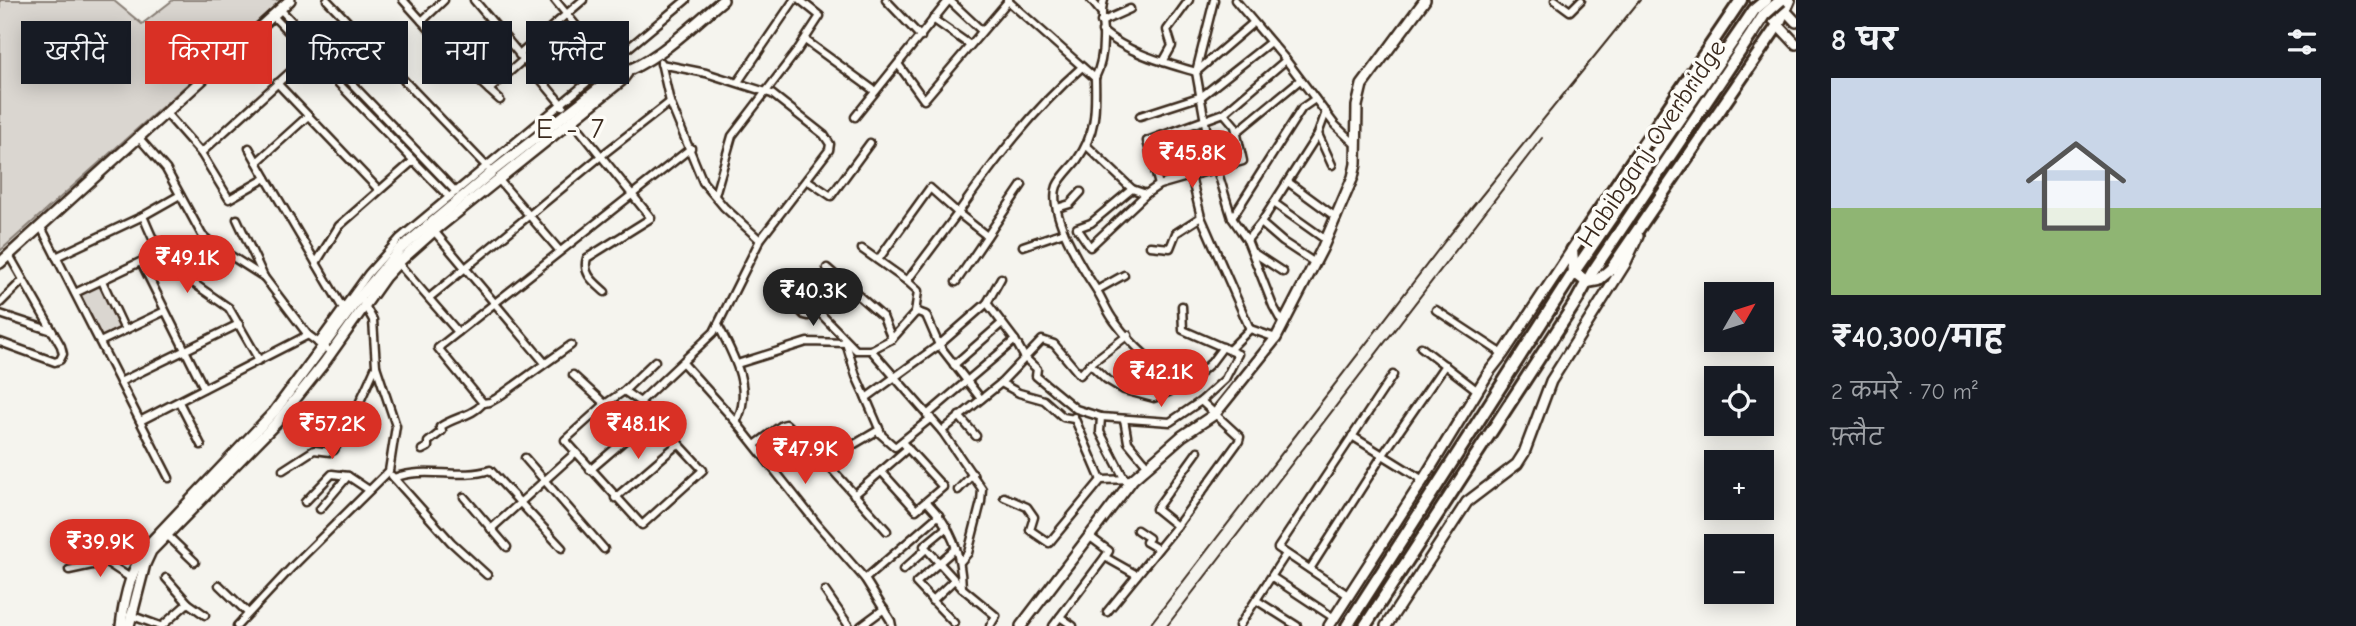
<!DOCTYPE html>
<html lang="hi">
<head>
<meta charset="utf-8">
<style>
  body { margin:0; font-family:"Comic Neue","Playpen Sans Deva",sans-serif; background:#20242c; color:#f1f3f6; height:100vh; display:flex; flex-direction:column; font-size:26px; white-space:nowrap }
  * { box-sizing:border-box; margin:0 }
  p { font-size:23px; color:#9ea1a6 }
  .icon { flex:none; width:38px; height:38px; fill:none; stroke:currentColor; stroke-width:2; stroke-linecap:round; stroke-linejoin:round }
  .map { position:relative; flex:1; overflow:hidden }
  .sheet { display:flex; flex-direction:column; background:#171b24; width:560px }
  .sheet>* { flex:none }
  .top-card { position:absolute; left:21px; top:21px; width:665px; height:63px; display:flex; gap:14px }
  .needle { width:46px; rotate:51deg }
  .buttons { position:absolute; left:1704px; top:282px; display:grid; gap:14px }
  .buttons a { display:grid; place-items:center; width:70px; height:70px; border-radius:0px; background:#171b24; box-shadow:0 4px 18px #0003; font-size:35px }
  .price { position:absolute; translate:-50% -60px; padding:0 16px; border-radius:24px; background:#d93025; color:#fff; font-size:23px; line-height:46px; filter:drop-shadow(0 2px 4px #0008) }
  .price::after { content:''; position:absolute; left:50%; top:42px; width:21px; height:16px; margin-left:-10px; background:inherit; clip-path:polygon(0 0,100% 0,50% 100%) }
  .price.on { background:#222; color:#fff }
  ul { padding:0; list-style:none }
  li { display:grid; align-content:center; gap:14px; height:371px; padding:0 35px }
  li+li { border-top:2px solid #363941 }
  li span { display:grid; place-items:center; height:217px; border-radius:0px; color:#555 }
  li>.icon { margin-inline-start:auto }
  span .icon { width:126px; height:126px; fill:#fffc; stroke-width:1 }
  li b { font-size:30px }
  h2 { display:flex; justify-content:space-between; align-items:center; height:84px; padding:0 35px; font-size:30px }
  .tag { padding:0 24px; border-radius:0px; background:#171b24; box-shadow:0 4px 18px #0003; font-size:24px; line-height:63px }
  .tag.on { background:#d93025; color:#fff }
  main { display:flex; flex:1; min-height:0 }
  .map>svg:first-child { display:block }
</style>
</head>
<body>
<main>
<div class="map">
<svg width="1796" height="626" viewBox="0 0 1796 626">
  <rect width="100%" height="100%" fill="#f5f4ee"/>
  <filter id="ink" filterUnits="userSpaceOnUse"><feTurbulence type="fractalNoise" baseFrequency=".0143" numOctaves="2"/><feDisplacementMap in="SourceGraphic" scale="14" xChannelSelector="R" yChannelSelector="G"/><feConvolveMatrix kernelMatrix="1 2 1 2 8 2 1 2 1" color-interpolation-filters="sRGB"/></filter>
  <g filter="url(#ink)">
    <!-- green -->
    <g fill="#dad6d0" stroke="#8a8077" stroke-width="2">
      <path d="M0,0h113l29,24 31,-24h109l-282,251z"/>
      <path d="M101,284l20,43 -20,10 -21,-43z"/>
    </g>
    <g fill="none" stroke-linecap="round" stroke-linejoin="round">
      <defs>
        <g id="street">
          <path d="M327,0l161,168"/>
          <path d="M403,0l56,62 30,28 34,-30"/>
          <path d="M474,0l89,106"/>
          <path d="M555,0l63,77"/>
          <path d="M886,0l35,37"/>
          <path d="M1007,0l88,78c1,33 1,55 -18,82 -6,8 -16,17 -20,26 -10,26 25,82 39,103 7,11 11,23 19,33 14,19 42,49 65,53l6,10"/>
          <path d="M1091,0l10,12"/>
          <path d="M1214,0l-18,72 13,72 23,74 15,22 26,66 10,18"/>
          <path d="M1235,0l51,60 49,65 21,20"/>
          <path d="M1555,0l15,11 11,-11"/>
          <path d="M280,9l176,183"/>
          <path d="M272,15l177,182"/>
          <path d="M933,19l37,26"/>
          <path d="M422,21l22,-21"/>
          <path d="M1101,22l29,-13"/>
          <path d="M1102,31c28,23 61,31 94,41l57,-49"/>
          <path d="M805,40l70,51"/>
          <path d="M519,55l64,-55"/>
          <path d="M459,62l37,-36"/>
          <path d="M661,62l9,40 33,80 21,25 36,33"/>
          <path d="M1163,62l9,-16 -5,-16 22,-30"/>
          <path d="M898,64l26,36 85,-100"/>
          <path d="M1095,78c6,-12 8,-24 8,-38 1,-14 -4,-26 1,-40"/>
          <path d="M738,82l56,-82"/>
          <path d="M277,83l102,107"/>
          <path d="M489,90l11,10"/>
          <path d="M165,112l36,41 28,46 37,-21 79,134"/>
          <path d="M1326,112l-8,22 14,31"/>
          <path d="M1140,116l62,-20 67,-53"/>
          <path d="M855,117l94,-117 33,31"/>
          <path d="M572,120l79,98 -64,40c-5,16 7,24 18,34"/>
          <path d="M1237,132l63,-52"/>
          <path d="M139,138l27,31 36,66 12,10 50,32"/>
          <path d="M1087,146l45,43 14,5 13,-9 84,-24 -8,-35 -11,-13"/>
          <path d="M249,148l17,30"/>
          <path d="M201,153l109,-99"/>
          <path d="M257,162l51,-46"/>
          <path d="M1153,162l56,-18"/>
          <path d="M1191,176l10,41 49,112 26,9"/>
          <path d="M498,179l61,71"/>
          <path d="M807,180l24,16 39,-53"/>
          <path d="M1288,182l49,36"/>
          <path d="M1159,185l-12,-44 77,-28 62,-53"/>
          <path d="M1132,189l-41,34 -14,5 13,19 3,-3 53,-50"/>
          <path d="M715,195l17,-59 65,-85 23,-35 -20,-16"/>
          <path d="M1274,203l52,37"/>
          <path d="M1057,208l13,-4 11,-12"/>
          <path d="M143,216c8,19 15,37 29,52l57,40 30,52"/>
          <path d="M1232,218l70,-110 13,-9"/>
          <path d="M237,219l27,58 44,58 23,17"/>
          <path d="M1261,223l22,19 32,21"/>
          <path d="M41,227l128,251"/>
          <path d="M434,231l111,132"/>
          <path d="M1247,240l14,-17 57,-89"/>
          <path d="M1023,246l41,-14"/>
          <path d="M1150,246l20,2 6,-15 25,-16"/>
          <path d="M862,249l45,32"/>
          <path d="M1254,253l29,19"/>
          <path d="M56,257l87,-41 37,-21"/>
          <path d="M878,260l52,-72 28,25c37,-53 75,-103 124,-146"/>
          <path d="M141,262l63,126"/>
          <path d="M316,263l23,-37 74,-65"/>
          <path d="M398,263l60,69"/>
          <path d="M827,268l56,49 9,22"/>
          <path d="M189,280l25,-35"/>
          <path d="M102,281l23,49"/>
          <path d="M956,282l66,-97"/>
          <path d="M1097,290l27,-15"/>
          <path d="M781,291l23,24 4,1 35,-33"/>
          <path d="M75,293l84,-40"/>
          <path d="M429,298l172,-142 69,-54"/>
          <path d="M0,303l23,-23"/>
          <path d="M987,303l28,37 10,18 12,11 -1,7 40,33 25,8 69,5 31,-21 24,-22 13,-25 -55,-24 -1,-24"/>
          <path d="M816,309l40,41h15l71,81 40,58 -1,13 -13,51 -7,8"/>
          <path d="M1436,310l67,44"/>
          <path d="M915,313l3,-22 -11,-10 51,-68 29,23"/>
          <path d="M0,314l52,17"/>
          <path d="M718,325c15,29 36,66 18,97"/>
          <path d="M0,342l55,20 5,-2 3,-6 -2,-8 -52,-91"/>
          <path d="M100,342l65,-31"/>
          <path d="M318,343l50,-69 32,-36 286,-238"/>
          <path d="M846,343l10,33 10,22 73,-53 48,-42 14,-25"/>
          <path d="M571,345l-74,53 -7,4 -7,1 -45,-55 253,-200"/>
          <path d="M1421,347l57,44"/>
          <path d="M871,350l21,-11 23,-26 3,-1 8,3 13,30 42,54"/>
          <path d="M1229,350l21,-21"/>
          <path d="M683,363l53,59 82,103 47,54 26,42 1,5"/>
          <path d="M737,364l70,-22 41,1"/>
          <path d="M1090,364l16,15 18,11 30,8 32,-13 25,-22 12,-16"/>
          <path d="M954,365l48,-42"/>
          <path d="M573,375l32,29"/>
          <path d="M120,382l119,-58"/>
          <path d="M1001,383l18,10 25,7 19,17 11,2"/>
          <path d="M624,391l31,-30"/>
          <path d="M866,398l15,35"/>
          <path d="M179,402l22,43"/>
          <path d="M640,402l63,68 -61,55 -77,-85 40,-36 19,-13 16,11 74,-70 46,-92 69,-90 1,-6 -6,-9 -52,-41 -66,-21 -45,-9"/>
          <path d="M927,415l88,-75"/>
          <path d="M959,416l17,20"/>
          <path d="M1074,417l27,63"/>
          <path d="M1101,417l-1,15 25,48"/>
          <path d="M1124,419l4,23 19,23"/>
          <path d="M140,421l168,-86"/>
          <path d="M942,431l59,-48 41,-43 12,4 26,31 10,-11 38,-29"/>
          <path d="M1352,436l71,44"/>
          <path d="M755,445l27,-20 4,-1 42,41 59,66"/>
          <path d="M422,450l6,-3v-5l14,-11 -2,-4c14,-10 33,-11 43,-24"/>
          <path d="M525,458l79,91"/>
          <path d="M824,462l53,-31 18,16 36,-29"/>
          <path d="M283,470l31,-20 16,2 4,-2 18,-31 24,-53"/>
          <path d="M590,470l63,-54"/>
          <path d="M881,471l35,39 27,-23 -41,-45"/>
          <path d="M392,476l59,66 36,33"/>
          <path d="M394,478c31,-12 65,2 96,-8l72,78"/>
          <path d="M958,490l15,-16"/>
          <path d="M854,495l54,-47"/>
          <path d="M464,497l43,50"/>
          <path d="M1004,497l23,10 7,10 -4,13 19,13 52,-63 32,-1"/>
          <path d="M615,498l63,-54"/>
          <path d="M305,502l27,-28 16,2 21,14"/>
          <path d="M927,502c25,26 34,50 35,86"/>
          <path d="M320,509l28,-33"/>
          <path d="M1177,526l-21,-17 42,-58"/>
          <path d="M947,527l-23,19 38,42 34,28 -6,10"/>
          <path d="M491,529l84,-76"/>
          <path d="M1137,530l12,8 -3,4 12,7"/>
          <path d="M167,535l28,27"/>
          <path d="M1089,536l20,15 -4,6 32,18"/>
          <path d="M1310,569l72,-113 63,-91"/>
          <path d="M69,570l37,-8 26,17"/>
          <path d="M903,570l23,-21"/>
          <path d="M1272,577l62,41"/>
          <path d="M166,578l22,25 17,12"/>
          <path d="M865,579l74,-64"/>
          <path d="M219,585l29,28"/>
          <path d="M825,591l24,35"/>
          <path d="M1348,595l-70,-47 115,-173"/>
          <path d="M1256,600l41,26"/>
          <path d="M932,601l22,-21"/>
          <path d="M1107,612l70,-86 62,-85 1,-4 -39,-36"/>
          <path d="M130,615l30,11"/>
          <path d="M1060,617l13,9"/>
          <path d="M954,623l-38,-40 40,-35"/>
          <path d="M162,626l26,-23"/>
          <path d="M237,626l55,-59 97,-96 7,-45 -20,-60 -3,-46 -10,-18"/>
          <path d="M861,626l23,-17"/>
          <path d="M1053,626l52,-69"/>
          <path d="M1239,626l47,-72"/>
        </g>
        <g id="secondary">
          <path d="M1755,0l41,44"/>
          <path d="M1781,6l15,16"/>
          <path d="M0,263l290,-263"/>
          <path d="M121,626c3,-27 11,-59 27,-81l126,-133 85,-114 40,-48 93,-78 124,-97c41,-13 74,-48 107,-75"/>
          <path d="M129,626l16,-62 6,-13 126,-129 47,-59 61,-86 13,-14 36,-32 187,-150 6,-8"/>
          <path d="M1021,626l112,-147 49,-43 33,-22 61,-76 46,-89 31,-72 3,-13 1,-58 5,-21 63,-85"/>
          <path d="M1329,626l94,-146 66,-108 14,-18 69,-104"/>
          <path d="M1386,626l81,-124 50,-38 7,-11 27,-72 74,-117 13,-28"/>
        </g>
        <g id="primary">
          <path d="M1741,0l-169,250 2,22 13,10 11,-2 13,-11 167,-244 11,-25"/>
          <path d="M1347,626l227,-354 170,-247"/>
          <path d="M1365,626l212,-326 16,-29 160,-239"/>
        </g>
      </defs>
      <!-- street casing -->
      <use href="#street" stroke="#3b2a1e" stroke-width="11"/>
      <!-- secondary casing -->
      <use href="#secondary" stroke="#3b2a1e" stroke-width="14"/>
      <!-- primary casing -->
      <use href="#primary" stroke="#3b2a1e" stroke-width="16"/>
      <!-- street -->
      <use href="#street" stroke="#fdfcf7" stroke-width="6"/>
      <!-- secondary -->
      <use href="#secondary" stroke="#fdfcf7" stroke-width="9"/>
      <!-- primary -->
      <use href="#primary" stroke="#fdfcf7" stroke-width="10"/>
      <!-- rail -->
      <g stroke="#3b2a1e" stroke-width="2">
        <path d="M1149,626l299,-389 192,-237"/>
        <path d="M1167,626l375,-488"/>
      </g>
      <defs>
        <g id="primary-bridge">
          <path d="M1744,25l10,-15 12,-10"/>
          <path d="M1753,32l11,-17 17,-15"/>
        </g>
      </defs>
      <!-- primary-bridge casing -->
      <use href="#primary-bridge" stroke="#3b2a1e" stroke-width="16" stroke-linecap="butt"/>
      <!-- primary-bridge -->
      <use href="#primary-bridge" stroke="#fdfcf7" stroke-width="10"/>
    </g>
  </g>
  <g text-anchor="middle" stroke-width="7" stroke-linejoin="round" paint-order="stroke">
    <!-- street labels -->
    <g font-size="26" fill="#3b2a1e" stroke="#fdfcf7">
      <text transform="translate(1651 143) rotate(-56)" y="9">Habibganj Overbridge</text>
    </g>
    <!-- neighbourhood labels -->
    <g font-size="28" letter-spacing="2" fill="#3b2a1e" stroke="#fdfcf7">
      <text x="571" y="138">E - 7</text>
    </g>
  </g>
</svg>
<div class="buttons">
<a><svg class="needle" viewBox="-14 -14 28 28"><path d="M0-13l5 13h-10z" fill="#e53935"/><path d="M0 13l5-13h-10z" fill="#9ea1a6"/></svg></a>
<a><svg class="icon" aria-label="locate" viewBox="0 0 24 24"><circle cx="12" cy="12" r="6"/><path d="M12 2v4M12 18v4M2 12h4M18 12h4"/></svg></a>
<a>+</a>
<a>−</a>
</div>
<b class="price" style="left:1192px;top:190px">₹45.8K</b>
<b class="price" style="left:187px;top:295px">₹49.1K</b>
<b class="price on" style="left:813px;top:328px">₹40.3K</b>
<b class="price" style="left:1161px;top:409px">₹42.1K</b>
<b class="price" style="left:332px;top:461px">₹57.2K</b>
<b class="price" style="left:638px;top:461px">₹48.1K</b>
<b class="price" style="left:805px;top:486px">₹47.9K</b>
<b class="price" style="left:100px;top:579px">₹39.9K</b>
<div class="top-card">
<a class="tag">खरीदें</a>
<a class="tag on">किराया</a>
<a class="tag">फ़िल्टर</a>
<a class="tag">नया</a>
<a class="tag">फ़्लैट</a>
</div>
</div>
<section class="sheet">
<h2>8 घर<svg class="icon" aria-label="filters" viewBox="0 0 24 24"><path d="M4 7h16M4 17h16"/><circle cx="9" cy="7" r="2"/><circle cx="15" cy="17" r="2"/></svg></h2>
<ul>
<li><span style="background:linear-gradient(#c9d6e8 60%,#8fb573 0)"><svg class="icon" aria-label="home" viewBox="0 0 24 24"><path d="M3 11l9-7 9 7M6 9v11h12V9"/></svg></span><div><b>₹40,300/माह</b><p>2 कमरे · 70 m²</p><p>फ़्लैट</p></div></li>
</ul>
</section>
</main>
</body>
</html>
